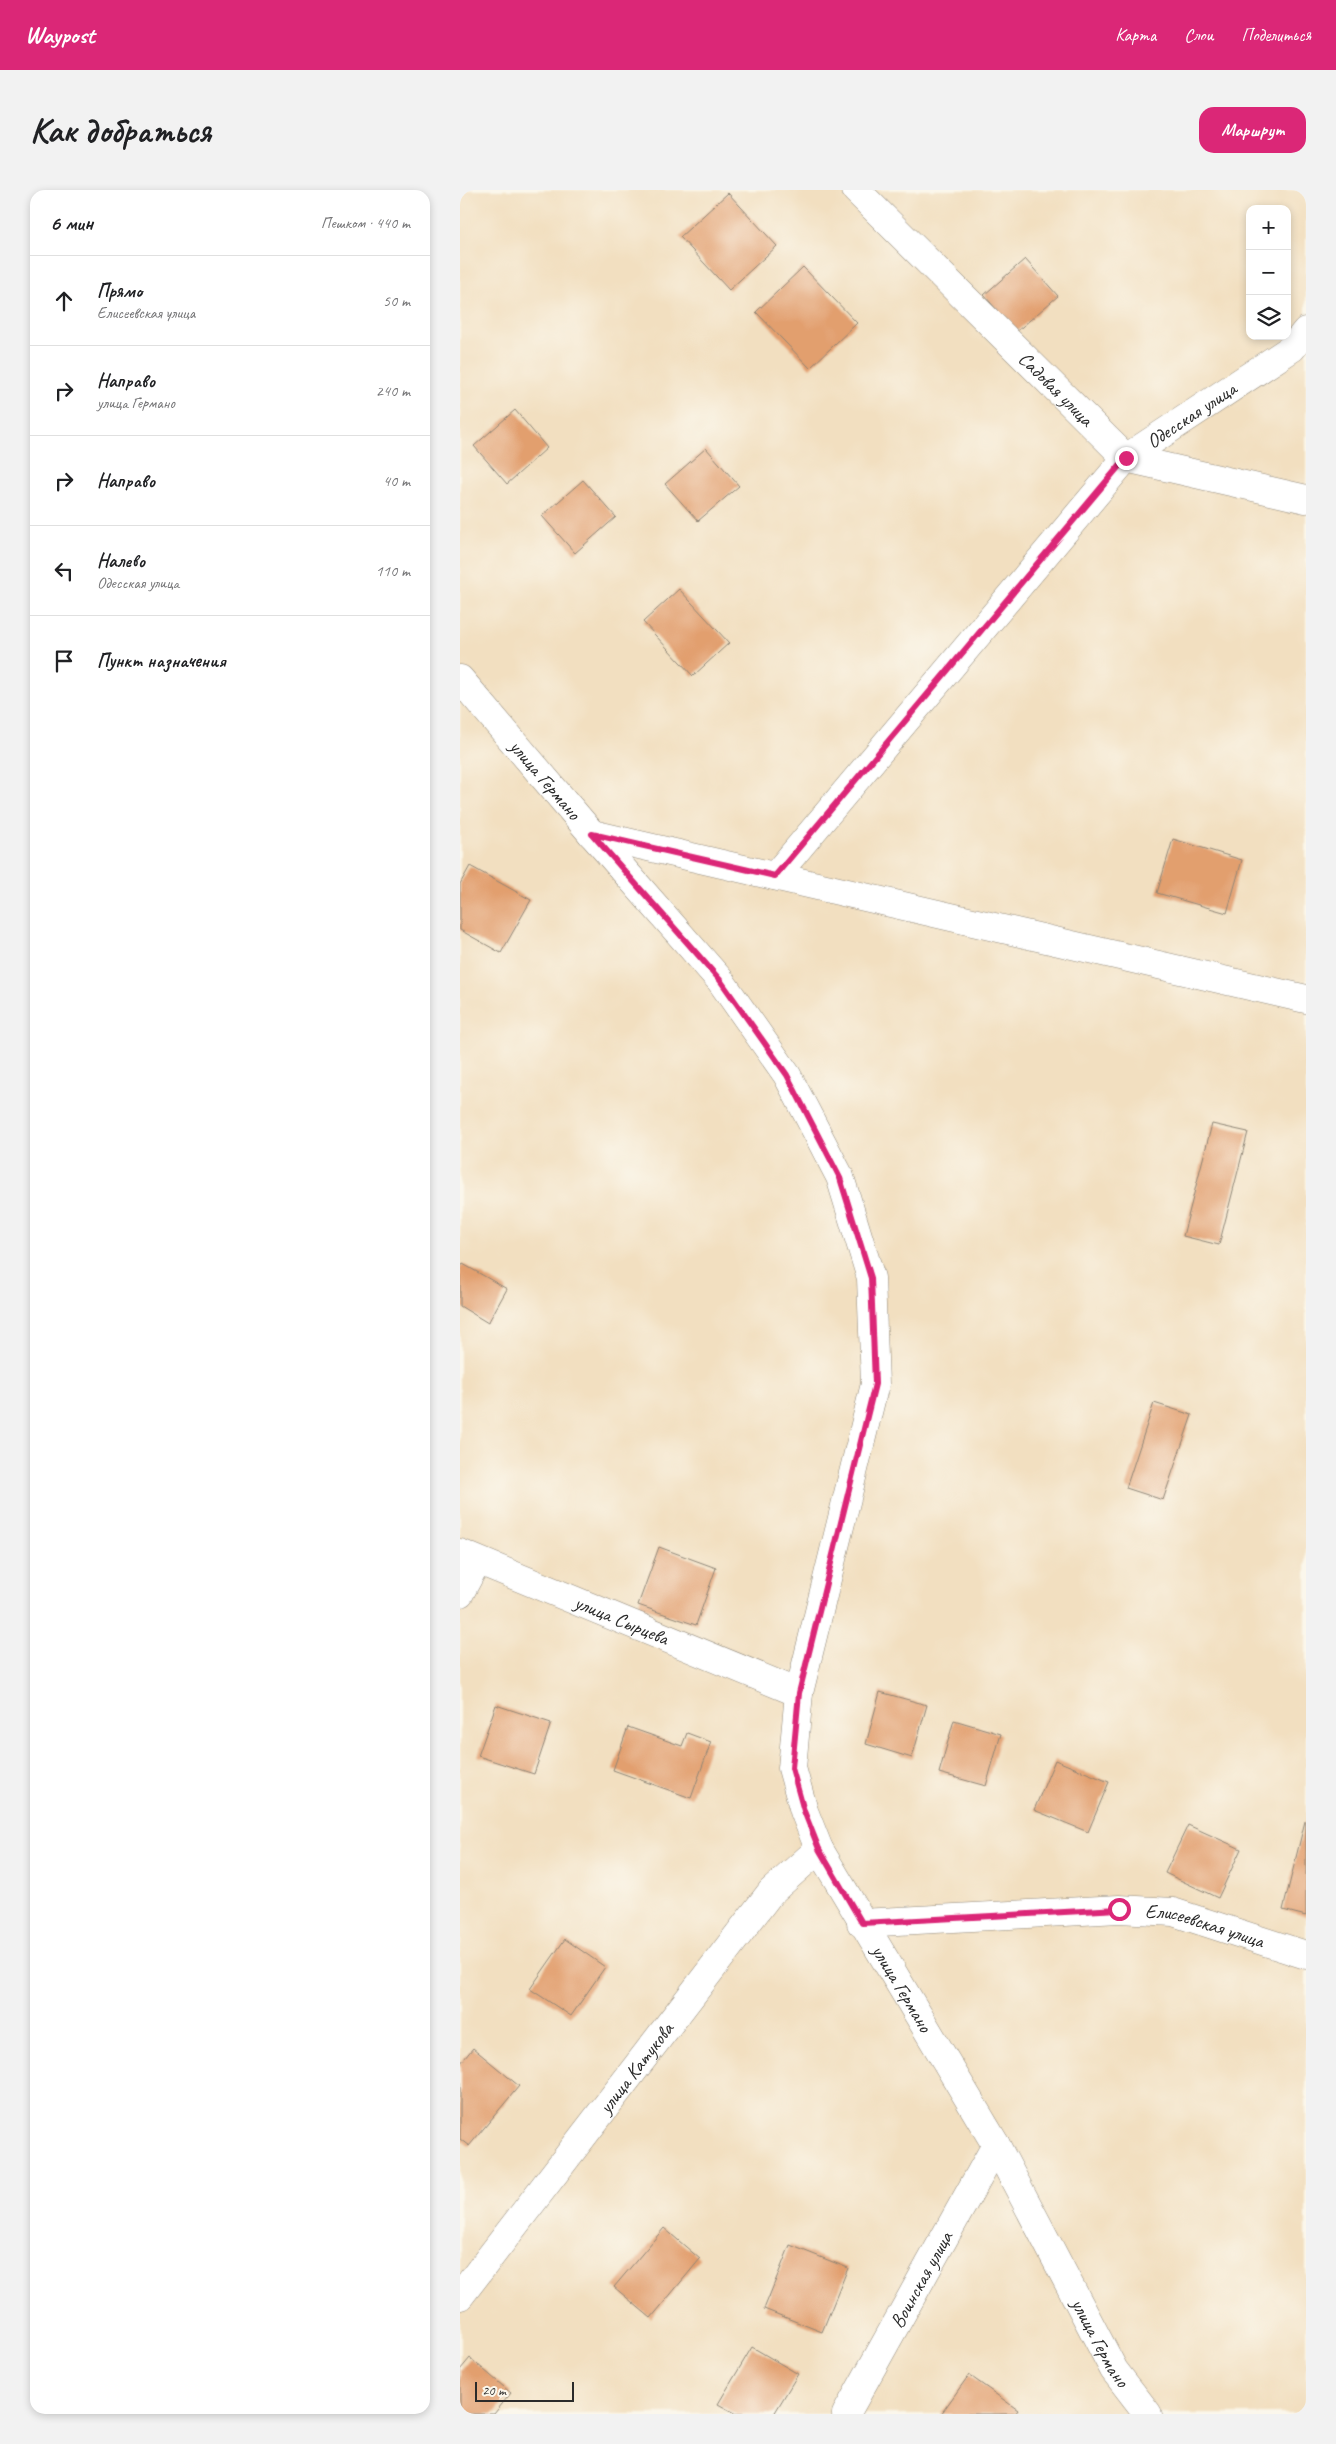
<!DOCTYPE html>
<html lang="ru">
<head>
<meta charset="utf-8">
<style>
  :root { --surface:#fff; --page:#f2f2f2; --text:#202124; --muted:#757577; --line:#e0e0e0; --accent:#db2777 }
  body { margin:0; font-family:Caveat,sans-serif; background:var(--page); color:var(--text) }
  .controls { position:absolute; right:15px; top:15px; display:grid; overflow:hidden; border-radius:10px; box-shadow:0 2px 8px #0003 }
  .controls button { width:45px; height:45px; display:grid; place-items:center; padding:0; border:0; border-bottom:1px solid var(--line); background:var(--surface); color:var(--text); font:25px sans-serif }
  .scale { position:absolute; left:15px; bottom:12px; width:99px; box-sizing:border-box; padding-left:5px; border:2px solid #2b2b2b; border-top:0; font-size:14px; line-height:18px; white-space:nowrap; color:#2b2b2b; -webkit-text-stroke:4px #fbf7ec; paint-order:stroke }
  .stop { position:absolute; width:15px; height:15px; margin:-11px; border:4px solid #db2777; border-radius:50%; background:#fff }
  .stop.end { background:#db2777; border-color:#fff; box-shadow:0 1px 5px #0008 }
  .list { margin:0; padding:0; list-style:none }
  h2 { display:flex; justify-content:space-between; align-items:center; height:65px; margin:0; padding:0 20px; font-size:21px }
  h2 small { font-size:16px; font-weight:400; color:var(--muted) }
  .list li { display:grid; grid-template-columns:32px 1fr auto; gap:15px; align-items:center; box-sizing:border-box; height:90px; padding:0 20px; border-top:1px solid var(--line) }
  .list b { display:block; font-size:19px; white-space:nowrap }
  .list p { margin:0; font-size:16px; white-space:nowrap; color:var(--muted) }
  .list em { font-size:16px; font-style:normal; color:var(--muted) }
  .icon { flex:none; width:28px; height:28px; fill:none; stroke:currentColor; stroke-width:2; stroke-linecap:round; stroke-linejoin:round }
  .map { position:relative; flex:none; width:846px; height:2224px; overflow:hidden; border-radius:15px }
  header { display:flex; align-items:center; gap:30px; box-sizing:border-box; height:70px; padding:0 25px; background:var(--accent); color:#fff }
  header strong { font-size:24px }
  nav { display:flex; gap:28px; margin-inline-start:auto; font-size:18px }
  .intro { display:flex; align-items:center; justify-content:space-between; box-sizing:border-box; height:120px; padding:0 30px }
  h1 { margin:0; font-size:35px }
  .button { padding:12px 22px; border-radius:15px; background:var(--accent); color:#fff; font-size:18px; font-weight:700 }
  main { display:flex; gap:30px; padding:0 30px }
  aside { flex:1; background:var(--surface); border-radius:15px; box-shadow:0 2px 8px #0003 }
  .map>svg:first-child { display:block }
  .building { fill:#e29f6e }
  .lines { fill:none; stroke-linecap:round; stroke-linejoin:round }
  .minor-casing { stroke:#8e8576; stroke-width:29 }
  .major-casing { stroke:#8e8576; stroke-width:29 }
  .minor { stroke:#fff; stroke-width:28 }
  .major { stroke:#fff; stroke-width:28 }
  .route { stroke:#db2777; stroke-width:6 }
  .labels { text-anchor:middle; stroke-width:4.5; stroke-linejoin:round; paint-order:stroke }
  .street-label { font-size:20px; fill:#2b2b2b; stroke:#fbf7ec }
</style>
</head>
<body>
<header>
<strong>Waypost</strong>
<nav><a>Карта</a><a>Слои</a><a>Поделиться</a></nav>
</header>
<div class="intro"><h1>Как добраться</h1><a class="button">Маршрут</a></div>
<main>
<aside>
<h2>6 мин<small>Пешком · 440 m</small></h2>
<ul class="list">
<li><svg class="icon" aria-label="ahead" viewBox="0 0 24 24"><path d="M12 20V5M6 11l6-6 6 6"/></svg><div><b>Прямо</b><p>Елисеевская улица</p></div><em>50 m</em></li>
<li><svg class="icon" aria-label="right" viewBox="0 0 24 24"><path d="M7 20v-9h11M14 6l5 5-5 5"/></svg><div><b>Направо</b><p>улица Германо</p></div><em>240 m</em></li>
<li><svg class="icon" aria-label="right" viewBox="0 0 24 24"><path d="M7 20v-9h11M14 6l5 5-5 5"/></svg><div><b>Направо</b></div><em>40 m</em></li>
<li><svg class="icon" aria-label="left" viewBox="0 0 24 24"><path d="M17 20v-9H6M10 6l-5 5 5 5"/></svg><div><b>Налево</b><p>Одесская улица</p></div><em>110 m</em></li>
<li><svg class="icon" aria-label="arrive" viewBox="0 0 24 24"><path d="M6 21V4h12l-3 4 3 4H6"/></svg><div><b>Пункт назначения</b></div></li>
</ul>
</aside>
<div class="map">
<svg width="846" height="2224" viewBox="0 0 846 2224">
  <rect width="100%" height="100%" fill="#fbf7ec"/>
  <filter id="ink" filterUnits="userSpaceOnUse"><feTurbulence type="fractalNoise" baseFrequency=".02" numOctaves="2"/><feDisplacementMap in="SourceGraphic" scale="10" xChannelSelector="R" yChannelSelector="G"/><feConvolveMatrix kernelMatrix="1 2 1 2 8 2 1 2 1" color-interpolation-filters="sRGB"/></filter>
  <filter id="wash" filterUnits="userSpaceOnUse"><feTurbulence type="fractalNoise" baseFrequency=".0096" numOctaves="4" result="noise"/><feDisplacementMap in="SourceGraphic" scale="20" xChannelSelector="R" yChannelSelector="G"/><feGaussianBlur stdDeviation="1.12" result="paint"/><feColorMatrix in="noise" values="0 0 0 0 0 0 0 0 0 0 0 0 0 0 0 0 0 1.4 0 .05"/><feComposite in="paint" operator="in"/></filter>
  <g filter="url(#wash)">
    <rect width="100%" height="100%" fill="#f2dfc0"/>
    <g id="blocks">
      <!-- building -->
      <path class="building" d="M268,3L317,56L269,100L220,47Z
        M565,69L598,106L556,142L524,105Z
        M343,77L397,133L350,178L296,122Z
        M55,220L87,258L47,294L14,256Z
        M246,258L279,296L238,331L205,294Z
        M123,290L156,327L115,363L82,326Z
        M219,399L269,453L233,486L183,432Z
        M713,649L782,670L767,723L697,703Z
        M10,676L71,710L41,763L0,740V694Z
        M752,934L788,942L759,1055L723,1046Z
        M3,1074L47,1099L28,1133L0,1116V1078Z
        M694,1213L732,1225L703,1310L666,1298Z
        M199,1357L256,1378L236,1435L178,1415Z
        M420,1502L467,1515L452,1568L406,1554Z
        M36,1515L91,1533L74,1584L18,1566Z
        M494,1530L541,1544L526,1596L479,1583Z
        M168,1537L222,1556L227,1543L251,1552L231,1608L153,1580Z
        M595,1570L649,1592L628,1642L574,1620Z
        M845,1631H846V1726L823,1720Z
        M728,1635L781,1659L758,1708L705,1683Z
        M105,1749L145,1777L111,1826L70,1799Z
        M13,1858L59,1896L9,1956L0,1949V1874Z
        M204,2038L240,2069L191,2128L154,2097Z
        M330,2055L388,2078L362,2142L304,2119Z
        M292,2157L338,2184L314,2224H276L258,2214Z
        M10,2168L51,2203L34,2224H0V2180Z
        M509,2185L558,2220L555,2224H481Z"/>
    </g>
  </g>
  <g filter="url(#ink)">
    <use href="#blocks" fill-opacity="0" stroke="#8e8576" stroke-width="1"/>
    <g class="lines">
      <defs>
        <g id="minor">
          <path id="s1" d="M396,0L666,268L846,309"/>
          <path d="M132,644L846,809"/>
          <path id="s2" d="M315,686L666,268L832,158L846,141"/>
          <path id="s3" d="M0,1363L339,1503"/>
          <path d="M0,1403L17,1371"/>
          <path id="s4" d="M401,1733L659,1719L713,1722L846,1765"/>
          <path id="s5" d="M0,2106L311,1702L359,1659"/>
          <path id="s6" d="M386,2224L536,1955"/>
        </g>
        <g id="major">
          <path id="s7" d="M0,489L132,644L260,790L327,885L380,987L411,1088L415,1194L339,1503L332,1578L344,1621L359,1659L536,1955L654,2180L688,2224"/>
        </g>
      </defs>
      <!-- minor casing -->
      <use href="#minor" class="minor-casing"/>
      <!-- major casing -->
      <use href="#major" class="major-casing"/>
      <!-- minor -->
      <use href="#minor" class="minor"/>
      <!-- major -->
      <use href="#major" class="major"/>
    </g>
  </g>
  <g class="lines" filter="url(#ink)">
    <!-- route -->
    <path class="route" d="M659,1719L402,1733L359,1659L344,1621L332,1578L339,1503L415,1194L411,1088L380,988L327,885L260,790L132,644L315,686L666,268"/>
  </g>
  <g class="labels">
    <!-- street labels -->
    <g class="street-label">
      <text dy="7" stroke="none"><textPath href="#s1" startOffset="282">Садовая улица</textPath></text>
      <text dy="7" stroke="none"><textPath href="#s2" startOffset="624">Одесская улица</textPath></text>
      <text dy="7" stroke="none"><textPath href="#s7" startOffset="132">улица Германо</textPath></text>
      <text dy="7" stroke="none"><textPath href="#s3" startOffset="175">улица Сырцева</textPath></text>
      <text dy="7" stroke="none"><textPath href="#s4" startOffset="346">Елисеевская улица</textPath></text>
      <text dy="7" stroke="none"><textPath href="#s7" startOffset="1482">улица Германо</textPath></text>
      <text dy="7" stroke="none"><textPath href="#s5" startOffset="288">улица Катукова</textPath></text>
      <text dy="7" stroke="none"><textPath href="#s6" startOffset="154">Воинская улица</textPath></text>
      <text dy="7" stroke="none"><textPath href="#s7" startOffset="1888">улица Германо</textPath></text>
    </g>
  </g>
</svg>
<div class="controls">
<button>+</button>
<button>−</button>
<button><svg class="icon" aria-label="layers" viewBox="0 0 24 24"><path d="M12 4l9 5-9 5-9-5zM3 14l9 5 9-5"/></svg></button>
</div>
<div class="scale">20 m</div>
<div class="stop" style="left:659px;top:1719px"></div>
<div class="stop end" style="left:666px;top:268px"></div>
</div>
</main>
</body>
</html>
